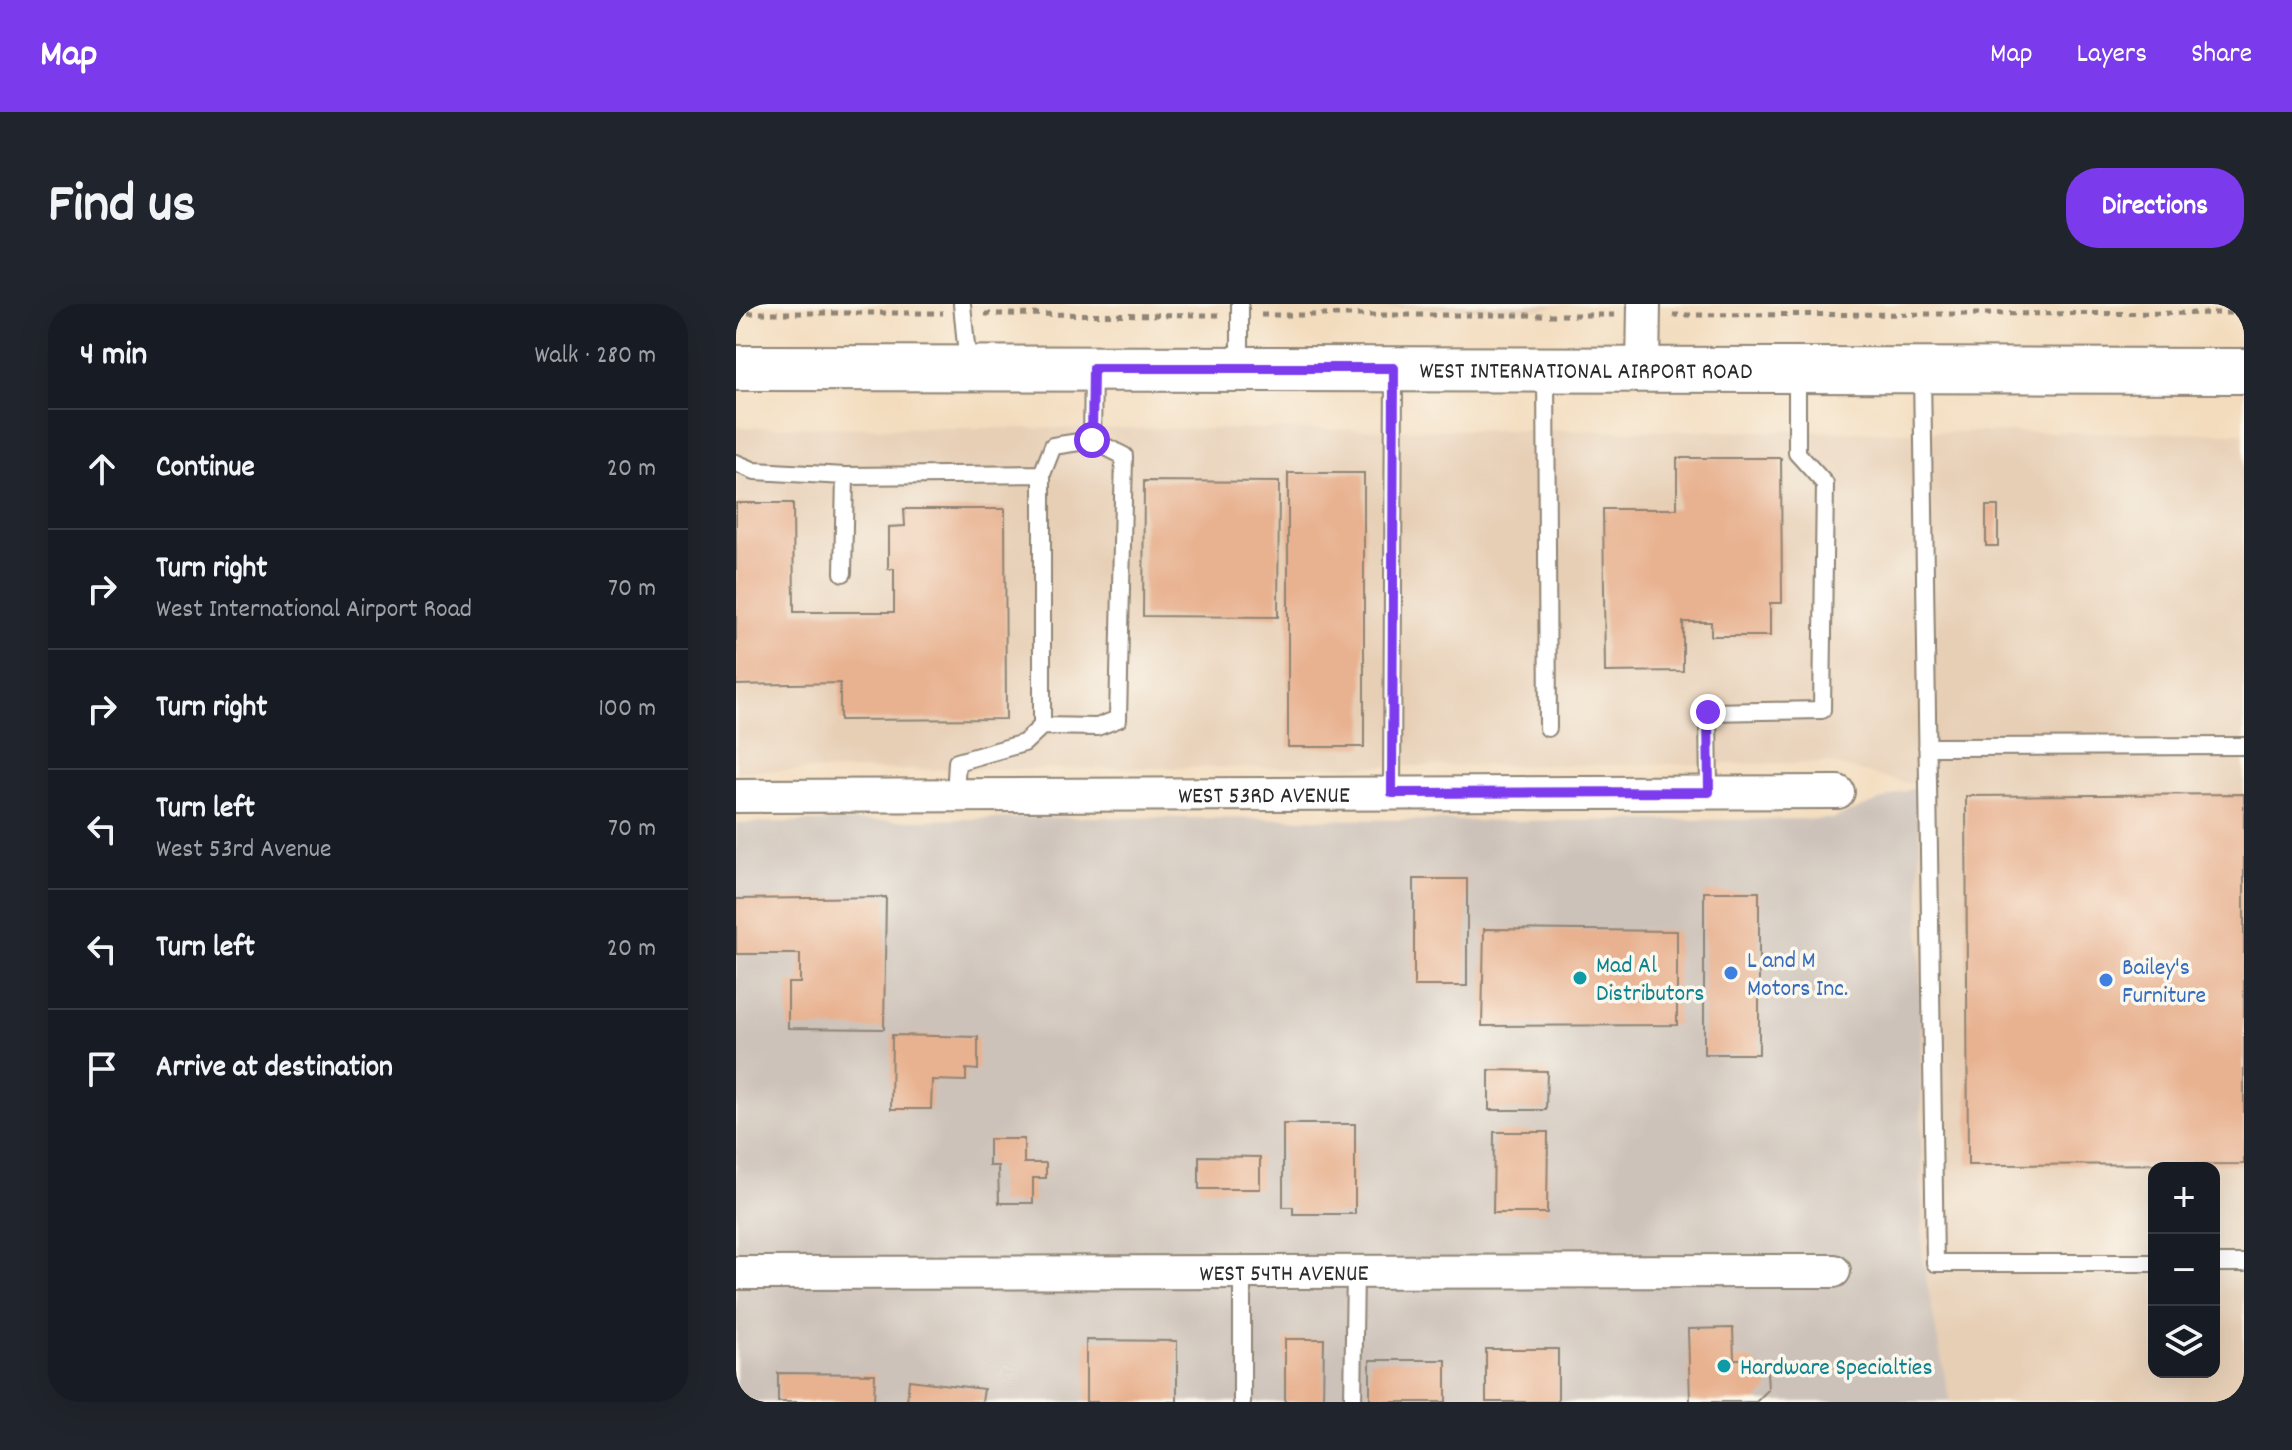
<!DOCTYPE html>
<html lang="en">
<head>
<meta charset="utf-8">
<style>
  :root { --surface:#171b24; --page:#20242c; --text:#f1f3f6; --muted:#9ea1a6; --line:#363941; --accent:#7c3aed }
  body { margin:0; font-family:Dekko,sans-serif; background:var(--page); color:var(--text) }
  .controls { position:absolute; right:24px; bottom:24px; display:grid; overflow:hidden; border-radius:16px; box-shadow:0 8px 32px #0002 }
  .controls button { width:72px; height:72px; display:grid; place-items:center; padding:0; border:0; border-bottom:2px solid var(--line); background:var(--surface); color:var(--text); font:40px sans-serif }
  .stop { position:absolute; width:24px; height:24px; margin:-18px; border:6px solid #7c3aed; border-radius:50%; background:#fff }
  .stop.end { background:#7c3aed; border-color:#fff; box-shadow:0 2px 8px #0008 }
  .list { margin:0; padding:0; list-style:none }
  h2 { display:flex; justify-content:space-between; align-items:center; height:104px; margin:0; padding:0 32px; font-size:34px }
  h2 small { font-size:26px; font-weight:400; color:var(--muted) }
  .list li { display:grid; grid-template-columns:52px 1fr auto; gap:24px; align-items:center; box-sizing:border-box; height:120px; padding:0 32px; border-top:2px solid var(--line) }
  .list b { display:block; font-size:30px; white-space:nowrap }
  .list p { margin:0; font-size:26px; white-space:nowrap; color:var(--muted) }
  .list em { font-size:26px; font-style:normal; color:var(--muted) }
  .icon { flex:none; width:44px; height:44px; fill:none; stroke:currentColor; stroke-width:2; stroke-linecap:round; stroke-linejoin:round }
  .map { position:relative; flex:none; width:1508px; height:1098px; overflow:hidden; border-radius:32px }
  header { display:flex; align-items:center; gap:48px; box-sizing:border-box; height:112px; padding:0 40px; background:var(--accent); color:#fff }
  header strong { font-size:38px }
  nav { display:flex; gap:44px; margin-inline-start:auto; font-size:28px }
  .intro { display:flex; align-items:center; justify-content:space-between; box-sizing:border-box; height:192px; padding:0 48px }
  h1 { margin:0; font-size:56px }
  .button { padding:20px 36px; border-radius:32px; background:var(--accent); color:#fff; font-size:28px; font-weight:700 }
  main { display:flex; gap:48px; padding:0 48px }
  aside { flex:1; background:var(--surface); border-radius:32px; box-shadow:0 8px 32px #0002 }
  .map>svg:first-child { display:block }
  .built { fill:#e7cfb6; fill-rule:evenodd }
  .industrial { fill:#cdc2b9 }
  .building { fill:#e8b291 }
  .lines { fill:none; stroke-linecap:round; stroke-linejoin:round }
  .lane-casing { stroke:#8f8474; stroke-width:20 }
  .street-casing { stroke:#8f8474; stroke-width:36 }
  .primary-casing { stroke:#8f8474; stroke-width:48 }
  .path { stroke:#8f8474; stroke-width:5; stroke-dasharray:6 6; stroke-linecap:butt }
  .lane { stroke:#fff; stroke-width:16 }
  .street { stroke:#fff; stroke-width:32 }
  .primary { stroke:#fff; stroke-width:44 }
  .route { stroke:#7c3aed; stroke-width:10 }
  .shop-dot { fill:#3f7fe0; stroke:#fbf7ec; stroke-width:3 }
  .culture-dot { fill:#0f9aa8; stroke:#fbf7ec; stroke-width:3 }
  .labels { text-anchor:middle; stroke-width:7; stroke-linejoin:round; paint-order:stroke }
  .street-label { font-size:24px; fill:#2b2b2b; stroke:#fbf7ec }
  .shop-label { font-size:24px; fill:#366cbe; stroke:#fbf7ec; text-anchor:start }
  .culture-label { font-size:24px; fill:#0d838f; stroke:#fbf7ec; text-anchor:start }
</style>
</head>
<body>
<header>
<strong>Map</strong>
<nav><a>Map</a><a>Layers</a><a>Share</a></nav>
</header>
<div class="intro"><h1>Find us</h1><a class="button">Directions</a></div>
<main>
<aside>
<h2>4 min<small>Walk · 280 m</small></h2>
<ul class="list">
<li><svg class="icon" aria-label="ahead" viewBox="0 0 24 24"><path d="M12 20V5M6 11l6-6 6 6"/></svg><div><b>Continue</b></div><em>20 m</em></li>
<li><svg class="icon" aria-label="right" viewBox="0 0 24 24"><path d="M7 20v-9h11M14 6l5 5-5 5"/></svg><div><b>Turn right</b><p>West International Airport Road</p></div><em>70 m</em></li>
<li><svg class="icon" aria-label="right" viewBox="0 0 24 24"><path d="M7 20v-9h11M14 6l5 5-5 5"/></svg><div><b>Turn right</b></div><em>100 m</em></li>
<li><svg class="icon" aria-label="left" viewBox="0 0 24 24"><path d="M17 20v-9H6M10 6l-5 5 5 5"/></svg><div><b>Turn left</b><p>West 53rd Avenue</p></div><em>70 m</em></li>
<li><svg class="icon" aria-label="left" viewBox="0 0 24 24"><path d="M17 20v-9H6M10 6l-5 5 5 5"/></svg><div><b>Turn left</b></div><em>20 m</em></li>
<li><svg class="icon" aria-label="arrive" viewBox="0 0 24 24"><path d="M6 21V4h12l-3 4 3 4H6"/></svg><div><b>Arrive at destination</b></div></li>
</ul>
</aside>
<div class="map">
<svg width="1508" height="1098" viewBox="0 0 1508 1098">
  <rect width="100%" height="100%" fill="#fbf7ec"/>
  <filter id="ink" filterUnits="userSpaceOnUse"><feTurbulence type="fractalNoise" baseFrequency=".0125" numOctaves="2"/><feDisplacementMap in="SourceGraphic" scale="16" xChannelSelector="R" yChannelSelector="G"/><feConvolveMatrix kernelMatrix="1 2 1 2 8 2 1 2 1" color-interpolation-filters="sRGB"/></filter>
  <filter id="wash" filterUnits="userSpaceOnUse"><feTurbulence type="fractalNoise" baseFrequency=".006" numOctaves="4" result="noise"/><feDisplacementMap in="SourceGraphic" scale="32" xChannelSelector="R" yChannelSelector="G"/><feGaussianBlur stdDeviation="1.8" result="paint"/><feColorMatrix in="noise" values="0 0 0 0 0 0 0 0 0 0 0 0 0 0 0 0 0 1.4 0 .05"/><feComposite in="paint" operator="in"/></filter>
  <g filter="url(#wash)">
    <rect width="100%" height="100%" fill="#f3dcbd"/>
    <!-- built -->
    <path class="built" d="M397,0H822L805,6Z
      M0,123L1508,129V1098H1214L1186,953L1182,482L1092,459L0,467ZM1418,864H1478V1068H1418Z"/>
    <!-- industrial -->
    <path class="industrial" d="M1183,482L1186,953L1214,1098H0V519L350,513L749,517L1095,515Z"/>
    <g id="blocks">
      <!-- building -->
      <path class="building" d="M941,154H1045L1046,299H1034V332H975V318H947V367L869,368L867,205H941Z
        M552,169H628V443H552Z
        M408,177L543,178L542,313L407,312Z
        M0,199H57L58,308H158V265H152V223L169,222L168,205H269L270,415L104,416V379L0,381Z
        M1250,202H1262V242H1250Z
        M1508,490V860L1232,861L1230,492Z
        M678,575H731V682H678Z
        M968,588H1023V750H968Z
        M150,593L148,725L52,724V679H64V650H0V595Z
        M748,625L941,627V721L746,722Z
        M156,731L242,733V766L230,765V777L196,776L195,805H155Z
        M753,766L811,767L810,806H753Z
        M547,820H619V910H557V903H547Z
        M758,828H812L811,909H757Z
        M253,835H288V859H310V874H297V899H263L262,862H253Z
        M463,852L524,853V885H463Z
        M997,1024L998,1055H1014L1031,1068L1032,1086L1020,1098H954L952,1025Z
        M549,1035H588L587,1098H549Z
        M350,1036L441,1037V1098H350Z
        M750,1045H822V1098H750Z
        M634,1056H710V1098H634Z
        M42,1069L139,1070L138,1098H42Z
        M173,1076L248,1085L246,1098H171Z"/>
    </g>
  </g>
  <g filter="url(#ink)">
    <use href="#blocks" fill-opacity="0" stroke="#8f8474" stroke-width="2"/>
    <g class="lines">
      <defs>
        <path id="lane" d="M226,0L232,63
          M504,0V62
          M810,65L812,424
          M1186,68L1199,959H1418
          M356,136L388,152L382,415L361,423L306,422V170L317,142L356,136L357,66
          M0,159L19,167L109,172
          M107,269L109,172L306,170
          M1191,443L1508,442
          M973,488L972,408L1086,406L1089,180L1061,149V67
          M656,489L658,66
          M219,491L221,458L288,439L306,422
          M1478,959H1508
          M506,1098V968
          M617,1098L619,968"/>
        <g id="street">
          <path d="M907,65L908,0"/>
          <path id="s1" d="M0,492L1102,488"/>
          <path id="s2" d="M0,969L1098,967"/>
        </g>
        <g id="primary">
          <path id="s3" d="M0,64L1508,67"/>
        </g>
      </defs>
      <!-- lane casing -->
      <use href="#lane" class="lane-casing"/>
      <!-- street casing -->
      <use href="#street" class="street-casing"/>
      <!-- primary casing -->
      <use href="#primary" class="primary-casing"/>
      <!-- path -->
      <path class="path" d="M0,9H207
        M249,10L483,11
        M525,11H879
        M937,11L1508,9"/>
      <!-- lane -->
      <use href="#lane" class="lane"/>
      <!-- street -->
      <use href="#street" class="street"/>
      <!-- primary -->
      <use href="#primary" class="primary"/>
    </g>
  </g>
  <g class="lines" filter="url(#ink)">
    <!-- route -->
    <path class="route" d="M356,136L357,64H658L656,489L973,488L972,408"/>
  </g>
  <!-- markers -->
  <g class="shop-dot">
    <circle cx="995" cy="669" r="8"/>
    <circle cx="1370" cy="676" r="8"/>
  </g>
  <g class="culture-dot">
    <circle cx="844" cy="674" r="8"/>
    <circle cx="988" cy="1062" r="8"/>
  </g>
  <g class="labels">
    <!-- street labels -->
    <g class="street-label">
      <text dy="8" stroke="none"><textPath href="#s3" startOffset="850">WEST INTERNATIONAL AIRPORT ROAD</textPath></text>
      <text dy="8" stroke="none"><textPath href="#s1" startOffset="528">WEST 53RD AVENUE</textPath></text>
      <text dy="8" stroke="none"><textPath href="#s2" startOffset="548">WEST 54TH AVENUE</textPath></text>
    </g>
    <!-- shop labels -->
    <g class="shop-label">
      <text x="1011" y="663">L and M<tspan x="1011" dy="28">Motors Inc.</tspan></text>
      <text x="1386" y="670">Bailey's<tspan x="1386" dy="28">Furniture</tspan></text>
    </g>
    <!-- culture labels -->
    <g class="culture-label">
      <text x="860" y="668">Mad Al<tspan x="860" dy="28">Distributors</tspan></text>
      <text x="1004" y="1070">Hardware Specialties</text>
    </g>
  </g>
</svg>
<div class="controls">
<button>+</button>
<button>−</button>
<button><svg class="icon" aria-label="layers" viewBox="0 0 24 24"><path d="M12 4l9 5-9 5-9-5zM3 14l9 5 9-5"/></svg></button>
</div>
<div class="stop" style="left:356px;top:136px"></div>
<div class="stop end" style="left:972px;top:408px"></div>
</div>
</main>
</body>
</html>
